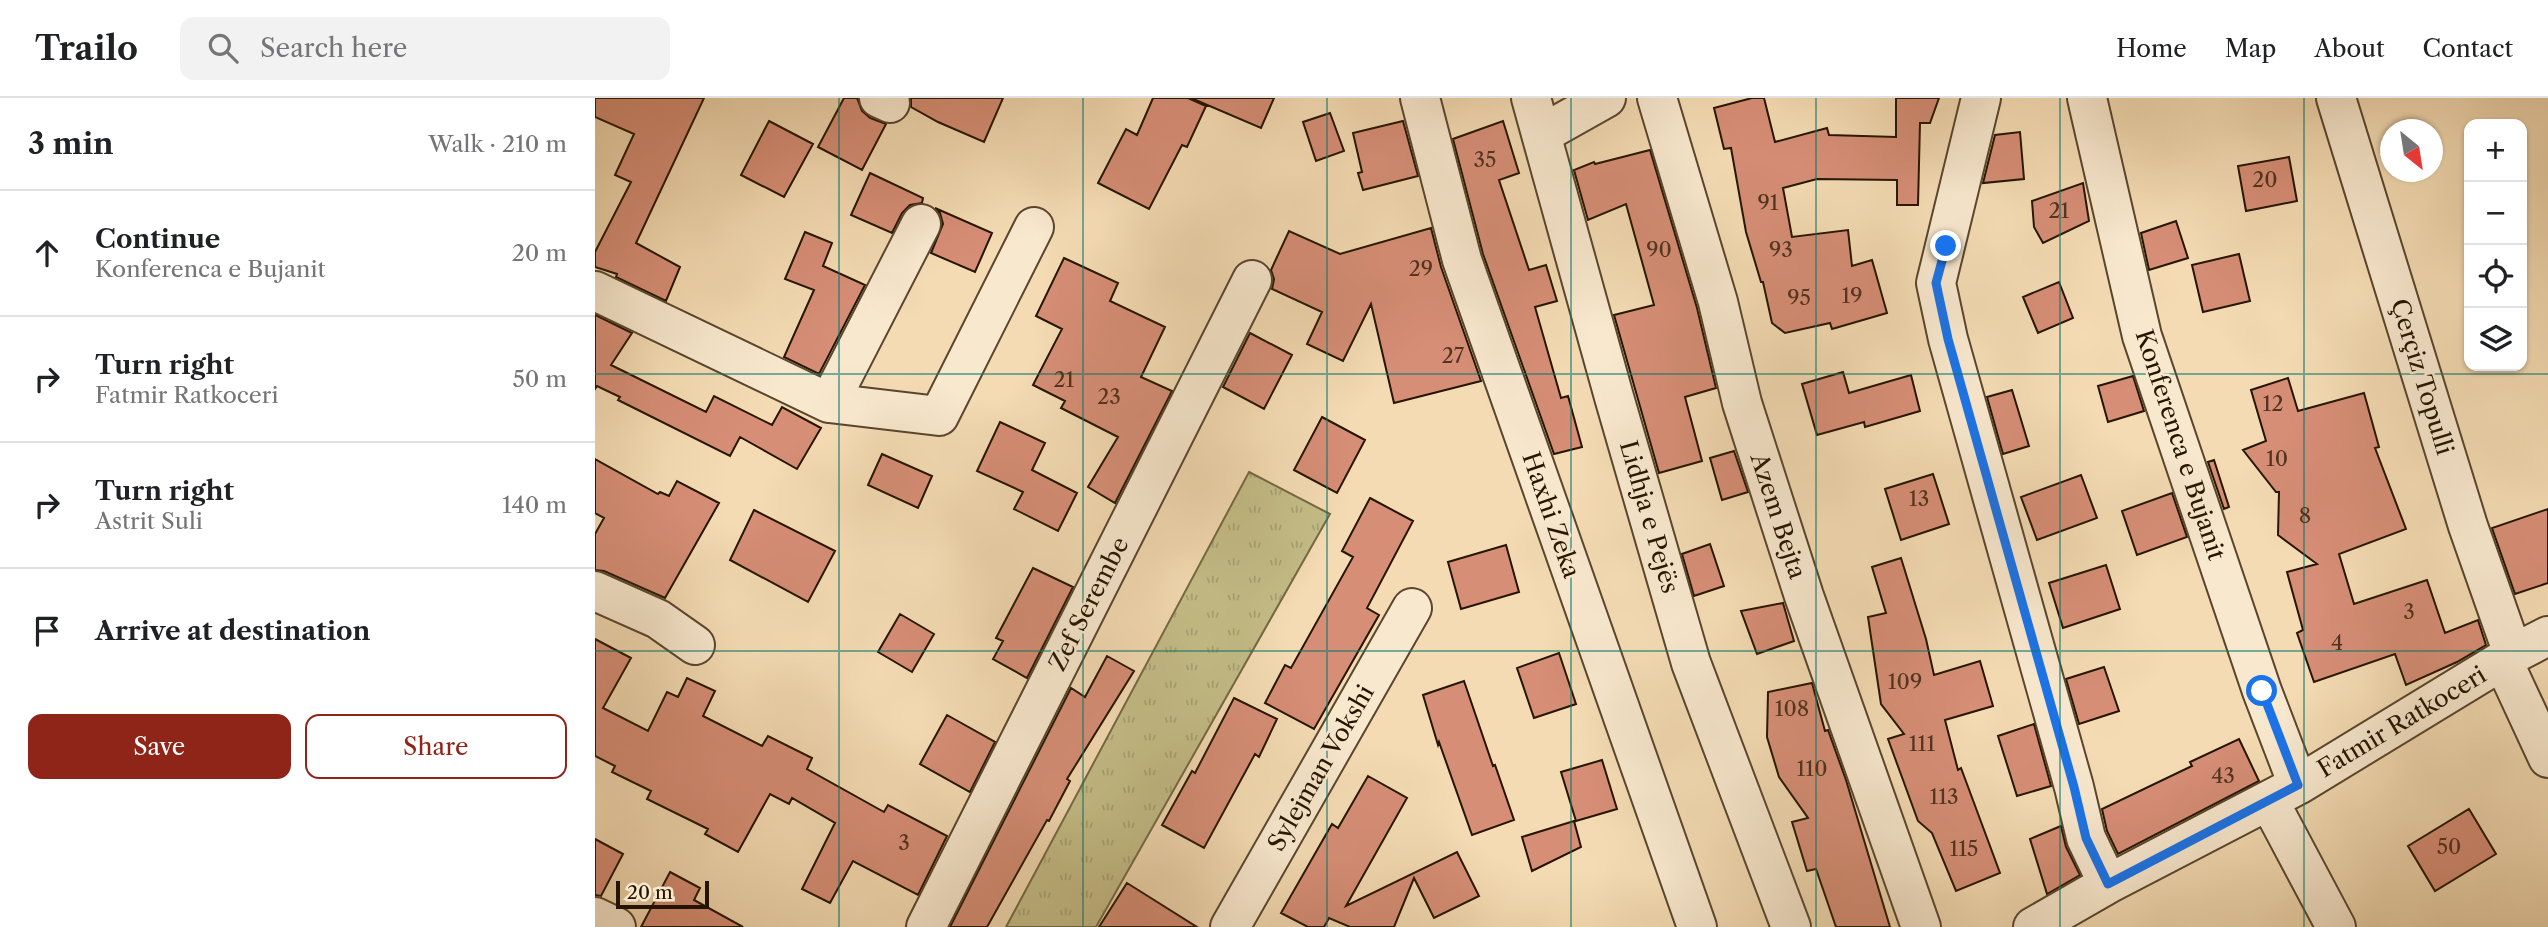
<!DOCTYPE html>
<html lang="en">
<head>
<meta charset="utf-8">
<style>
  :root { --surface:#fff; --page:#f2f2f2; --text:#202124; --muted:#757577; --line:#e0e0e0; --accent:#8f2418 }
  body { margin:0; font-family:"Libre Caslon Text",serif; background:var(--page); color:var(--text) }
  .controls { position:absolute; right:21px; top:21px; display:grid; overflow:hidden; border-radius:14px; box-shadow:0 2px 5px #0004 }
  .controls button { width:63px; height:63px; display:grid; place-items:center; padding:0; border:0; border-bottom:2px solid var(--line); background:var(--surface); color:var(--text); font:35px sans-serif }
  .compass { position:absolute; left:1785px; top:21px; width:63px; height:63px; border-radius:50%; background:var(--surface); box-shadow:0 2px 5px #0004; rotate:150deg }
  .scale { position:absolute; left:21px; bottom:18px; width:93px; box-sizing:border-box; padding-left:7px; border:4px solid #251500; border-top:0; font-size:19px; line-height:24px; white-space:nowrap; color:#251500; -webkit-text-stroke:5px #f8e8ce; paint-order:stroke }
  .stop { position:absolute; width:21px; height:21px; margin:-16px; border:5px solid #1a73e8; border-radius:50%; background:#fff }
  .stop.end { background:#1a73e8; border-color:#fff; box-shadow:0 2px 7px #0008 }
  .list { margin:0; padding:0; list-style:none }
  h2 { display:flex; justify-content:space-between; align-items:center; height:91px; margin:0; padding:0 28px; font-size:30px }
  h2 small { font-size:23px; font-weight:400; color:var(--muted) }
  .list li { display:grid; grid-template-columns:46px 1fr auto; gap:21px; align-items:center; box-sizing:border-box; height:126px; padding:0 28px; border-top:2px solid var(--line) }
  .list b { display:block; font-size:26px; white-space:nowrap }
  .list p { margin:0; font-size:23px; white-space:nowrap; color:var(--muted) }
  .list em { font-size:23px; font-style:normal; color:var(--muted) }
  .actions { display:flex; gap:14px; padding:21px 28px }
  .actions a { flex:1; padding:16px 0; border:2px solid var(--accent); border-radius:14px; text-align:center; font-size:24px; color:var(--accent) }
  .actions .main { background:var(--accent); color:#fff }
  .icon { flex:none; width:38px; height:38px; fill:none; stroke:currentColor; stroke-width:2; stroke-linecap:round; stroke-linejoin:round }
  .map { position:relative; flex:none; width:1953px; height:829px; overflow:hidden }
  header { display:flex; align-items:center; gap:42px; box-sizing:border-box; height:98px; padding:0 35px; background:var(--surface); border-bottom:2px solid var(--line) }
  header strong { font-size:33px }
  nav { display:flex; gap:38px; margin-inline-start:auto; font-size:24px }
  .search { width:490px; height:63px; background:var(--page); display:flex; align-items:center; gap:18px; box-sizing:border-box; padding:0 24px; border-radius:14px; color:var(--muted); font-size:26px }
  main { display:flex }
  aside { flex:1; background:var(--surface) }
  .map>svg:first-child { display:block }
  .grass { fill:url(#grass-tufts); stroke:#746944; stroke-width:2 }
  .building { fill:#d68e76; stroke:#251500; stroke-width:2 }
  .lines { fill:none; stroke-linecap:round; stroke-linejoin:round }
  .minor-casing { stroke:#59462d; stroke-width:42 }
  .minor { stroke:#f8e8ce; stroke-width:38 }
  .route { stroke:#1a73e8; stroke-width:9 }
  .grid { fill:none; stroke:#0f766e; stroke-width:2; stroke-opacity:0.55 }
  .labels { text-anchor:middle; stroke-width:5; stroke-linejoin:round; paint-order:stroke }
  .number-label { font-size:21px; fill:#51331e }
  .street-label { font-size:24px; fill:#251500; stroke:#f8e8ce }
</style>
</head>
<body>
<header>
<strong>Trailo</strong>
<div class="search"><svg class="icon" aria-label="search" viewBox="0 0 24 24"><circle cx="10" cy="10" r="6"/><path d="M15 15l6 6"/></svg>Search here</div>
<nav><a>Home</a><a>Map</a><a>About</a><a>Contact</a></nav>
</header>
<main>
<aside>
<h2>3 min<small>Walk · 210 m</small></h2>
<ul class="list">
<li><svg class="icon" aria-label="ahead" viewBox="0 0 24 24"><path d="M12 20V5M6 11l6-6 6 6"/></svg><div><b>Continue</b><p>Konferenca e Bujanit</p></div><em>20 m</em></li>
<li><svg class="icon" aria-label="right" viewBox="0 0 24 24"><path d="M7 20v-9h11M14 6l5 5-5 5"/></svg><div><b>Turn right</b><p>Fatmir Ratkoceri</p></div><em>50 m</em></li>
<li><svg class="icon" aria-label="right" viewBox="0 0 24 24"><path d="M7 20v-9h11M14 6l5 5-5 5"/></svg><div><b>Turn right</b><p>Astrit Suli</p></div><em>140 m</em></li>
<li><svg class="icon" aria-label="arrive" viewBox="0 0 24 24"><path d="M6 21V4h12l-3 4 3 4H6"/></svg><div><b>Arrive at destination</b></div></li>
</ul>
<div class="actions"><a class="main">Save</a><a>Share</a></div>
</aside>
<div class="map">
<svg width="1953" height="829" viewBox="0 0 1953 829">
  <defs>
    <pattern id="grass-tufts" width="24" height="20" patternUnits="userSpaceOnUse" patternTransform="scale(1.75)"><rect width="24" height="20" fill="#c4bd87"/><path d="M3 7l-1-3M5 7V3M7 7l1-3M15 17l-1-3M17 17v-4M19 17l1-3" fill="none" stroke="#a8a273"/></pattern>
  </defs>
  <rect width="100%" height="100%" fill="#f4dbb3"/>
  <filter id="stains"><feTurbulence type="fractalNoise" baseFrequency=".00286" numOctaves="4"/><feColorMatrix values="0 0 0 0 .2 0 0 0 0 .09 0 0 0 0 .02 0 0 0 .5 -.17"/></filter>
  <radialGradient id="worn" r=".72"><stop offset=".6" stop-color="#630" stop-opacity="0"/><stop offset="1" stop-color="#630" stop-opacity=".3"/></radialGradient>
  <!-- grass -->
  <path class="grass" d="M654,374L735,416L501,829H411Z"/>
  <!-- building -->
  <path class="building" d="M0,0H109L41,145L85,169L71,203L21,179L22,176L0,169V154L36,84L20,77L39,36L0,19Z
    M249,0H262L267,13L275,20L291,26L267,72L223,49Z
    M316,0H408L389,44L343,24L316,9Z
    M558,0H593L611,8L592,49L587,47L554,111L503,85L531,31L542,37Z
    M596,0H679L666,30Z
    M1157,0H1169L1180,44L1232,30L1234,37L1301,39V0H1344L1335,25H1325L1323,107H1302V82L1222,81L1188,90L1197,139L1253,132L1257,168L1277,162L1292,215L1237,231L1235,225L1190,235L1177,225L1168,184H1166L1151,134L1136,50L1129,51L1119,10Z
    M735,15L749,53L721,63L708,24Z
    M174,23L218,46L189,99L146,77Z
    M808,23L823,78L768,92L763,75L767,74L758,35Z
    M908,23L924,75L904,82L934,172L951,167L962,203L940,209L966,300L973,298L987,349L959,356L888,156L858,41Z
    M1425,34L1429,81L1388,85L1400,37Z
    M1055,52L1102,210L1121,290L1090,299L1107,363L1064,375L1019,217L1059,207L1031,106L993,122L979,72L999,64L1000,66Z
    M1694,59L1702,103L1651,113L1643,68Z
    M275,75L328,100L327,105L315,107L307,115L297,135L256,117Z
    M1488,85L1494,123L1448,145L1439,129L1437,103Z
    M340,110L397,135L380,174L336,155L348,126L345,115Z
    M1581,123L1593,160L1554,172L1546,135Z
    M836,130L846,169L886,283L799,305L776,206L748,263L712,246L727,214L677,191L679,181L676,172L694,133L745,156Z
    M210,134L237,145L228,168L270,187L224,276L189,259L219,192L190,181Z
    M1644,156L1655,203L1608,214L1597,167Z
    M469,160L523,185L515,203L570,229L546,279L577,293L520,405L493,389L523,339L466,310L470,303L438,287L467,231L441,218Z
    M1464,184L1478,220L1443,235L1428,199Z
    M0,217L37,235L16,267L111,314L119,298L177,327L187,309L226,330L202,371L145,339L135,358L23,302L25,299L2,288L0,291Z
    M655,235L697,257L669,311L628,289Z
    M1248,274L1254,295L1316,277L1325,313L1270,329L1269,324L1222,337L1207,286Z
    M1538,278L1549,313L1513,324L1503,288Z
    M1693,280L1703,313L1769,295L1784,349L1780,350L1811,431L1744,456L1759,506L1832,482L1850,535L1883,522L1891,547L1862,564L1811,587L1800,556L1719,584L1702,535L1708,532L1692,474L1722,466L1683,437L1684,394H1681L1648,352L1671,343L1656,292Z
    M1417,292L1434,348L1408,356L1392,299Z
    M727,319L770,342L742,395L699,372Z
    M405,324L450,345L437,372L482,395L463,433L419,411L428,394L382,373Z
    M1139,353L1153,394L1127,402L1115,360Z
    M287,356L337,378L323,410L273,387Z
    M0,361L63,396L65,394L74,398L82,383L124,405L70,500L9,473L0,472V436L9,420L0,415Z
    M1619,362L1634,409L1629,411L1613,364Z
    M1338,376L1354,426L1306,442L1290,391Z
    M1486,377L1502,420L1442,442L1426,399Z
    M1577,395L1592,439L1542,457L1527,413Z
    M775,400L818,423L772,510L784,517L719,631L670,605L690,567L696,570L758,459L747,453Z
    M1953,411V485L1920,496L1897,430Z
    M159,412L240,453L213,504L135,462Z
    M1115,446L1129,488L1099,498L1087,456Z
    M911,447L924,494L866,511L853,464Z
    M1306,460L1331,541L1339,577L1385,563L1398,608L1350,622L1363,672L1366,670L1405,775L1361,793L1337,735L1323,723L1293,641L1309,636L1286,606L1273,519L1291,515L1277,469Z
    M1511,467L1525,511L1468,530L1454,485Z
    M438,470L478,489L432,580L398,561L408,543L401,540Z
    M1188,505L1199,543L1162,556L1146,513Z
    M305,516L339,536L317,574L283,554Z
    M0,541L36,560L8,610L53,633L72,594L83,599L92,580L120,593L108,618L167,648L173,638L217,660L212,671L289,714L293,707L352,738L323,797L258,763L235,805L207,791L240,725L197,700L194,706L175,696L143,754L110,736L113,731L52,701L56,693L17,674L20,668L0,658Z
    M964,555L981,606L939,620L922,570Z
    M512,558L539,573L472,681L475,683L454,723L452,722L392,829H355L476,590L490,599Z
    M1509,569L1524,613L1484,626L1471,581Z
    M869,583L898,668L900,667L919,722L877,737L844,644L843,647L828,597Z
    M1217,585L1230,633L1233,632L1251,682L1295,829H1241L1221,771L1212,773L1197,724L1213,720L1184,679L1172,639L1173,594Z
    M639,600L682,621L664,659L660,656L609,750L567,727L597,673L600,675Z
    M352,617L400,644L375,694L325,666Z
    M1439,626L1456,688L1422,698L1403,638Z
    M1644,641L1664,683L1523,756L1512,733L1507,711L1597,668L1595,664Z
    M1007,662L1022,711L981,723L966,674Z
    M773,678L812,700L751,808L862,754L884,798L839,820L819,780L799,829H755L734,820L729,829H713L686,815L737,726L743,730Z
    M1874,711L1901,756L1840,793L1813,748Z
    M979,723L986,749L937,773L927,739Z
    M1466,728L1471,749L1485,777L1452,796L1435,741Z
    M0,741L28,756L6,798L0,797Z
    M75,774L105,790L99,802L148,829H46Z
    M532,785L602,829H504Z"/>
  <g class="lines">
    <defs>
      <path id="minor" d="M284,0L295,5
        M825,0L867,162L1102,829
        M936,0L1019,299L1096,565L1196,829
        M1062,0L1123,204L1147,305L1209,498L1326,829
        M1386,0L1341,185L1353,241L1479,689L1491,740L1513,786
        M1492,0L1547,238L1667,593L1703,687
        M1741,0L1873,428L1918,556
        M947,36L1011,0
        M0,193L234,305L344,318L439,129
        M234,305L326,126
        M0,493L63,521L100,547
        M1908,563L1953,660
        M1674,703L1741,829
        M0,819L21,829
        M331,829L657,182
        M635,829L817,510
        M1438,829L1513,786L1703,687L1918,556L1953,538"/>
    </defs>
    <!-- minor casing -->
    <use href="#minor" class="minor-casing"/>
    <!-- minor -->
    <use href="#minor" class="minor"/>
  </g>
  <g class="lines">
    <!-- route -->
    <path class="route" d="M1351,148L1341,185L1353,241L1479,689L1491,740L1513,786L1703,687L1667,593"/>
  </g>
  <!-- grid -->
  <path class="grid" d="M244,0V829M488,0V829M732,0V829M976,0V829M1221,0V829M1465,0V829M1709,0V829M0,276H1953M0,553H1953"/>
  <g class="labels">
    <!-- number labels -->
    <g class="number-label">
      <text x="890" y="69">35</text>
      <text x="1670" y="89">20</text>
      <text x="1173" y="112">91</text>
      <text x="1464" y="120">21</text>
      <text x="1064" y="159">90</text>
      <text x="1186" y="159">93</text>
      <text x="826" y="178">29</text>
      <text x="1257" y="205">19</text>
      <text x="1204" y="207">95</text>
      <text x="858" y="265">27</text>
      <text x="469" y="289">21</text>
      <text x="514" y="306">23</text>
      <text x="1678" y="313">12</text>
      <text x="1682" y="368">10</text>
      <text x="1324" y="408">13</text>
      <text x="1710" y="425">8</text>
      <text x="1814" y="521">3</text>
      <text x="1742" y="552">4</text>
      <text x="1310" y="591">109</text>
      <text x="1197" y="618">108</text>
      <text x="1327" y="653">111</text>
      <text x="1217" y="678">110</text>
      <text x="1628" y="685">43</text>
      <text x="1349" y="706">113</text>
      <text x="309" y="752">3</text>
      <text x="1854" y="756">50</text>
      <text x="1369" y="758">115</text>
    </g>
    <!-- street labels -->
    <g class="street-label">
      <text transform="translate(1827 279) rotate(73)" y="8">Çerçiz Topulli</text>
      <text transform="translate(1585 347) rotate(72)" y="8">Konferenca e Bujanit</text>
      <text transform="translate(956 417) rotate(71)" y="8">Haxhi Zeka</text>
      <text transform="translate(1183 418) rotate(72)" y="8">Azem Bejta</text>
      <text transform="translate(1054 419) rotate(74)" y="8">Lidhja e Pejës</text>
      <text transform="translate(494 506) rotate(-63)" y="8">Zef Serembe</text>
      <text transform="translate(1807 624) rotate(-31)" y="8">Fatmir Ratkoceri</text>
      <text transform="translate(726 670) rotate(-60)" y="8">Sylejman Vokshi</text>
    </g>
  </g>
  <rect width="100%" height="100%" filter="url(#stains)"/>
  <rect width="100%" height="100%" fill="url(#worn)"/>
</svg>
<div class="controls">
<button>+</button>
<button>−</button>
<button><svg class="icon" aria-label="locate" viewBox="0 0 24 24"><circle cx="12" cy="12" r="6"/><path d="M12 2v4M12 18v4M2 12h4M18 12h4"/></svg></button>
<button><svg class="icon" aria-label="layers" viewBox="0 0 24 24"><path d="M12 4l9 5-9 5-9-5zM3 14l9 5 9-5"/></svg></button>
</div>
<svg class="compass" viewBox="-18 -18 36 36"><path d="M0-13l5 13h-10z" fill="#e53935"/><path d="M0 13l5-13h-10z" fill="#757577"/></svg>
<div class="scale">20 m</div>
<div class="stop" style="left:1667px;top:593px"></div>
<div class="stop end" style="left:1351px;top:148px"></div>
</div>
</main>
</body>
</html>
